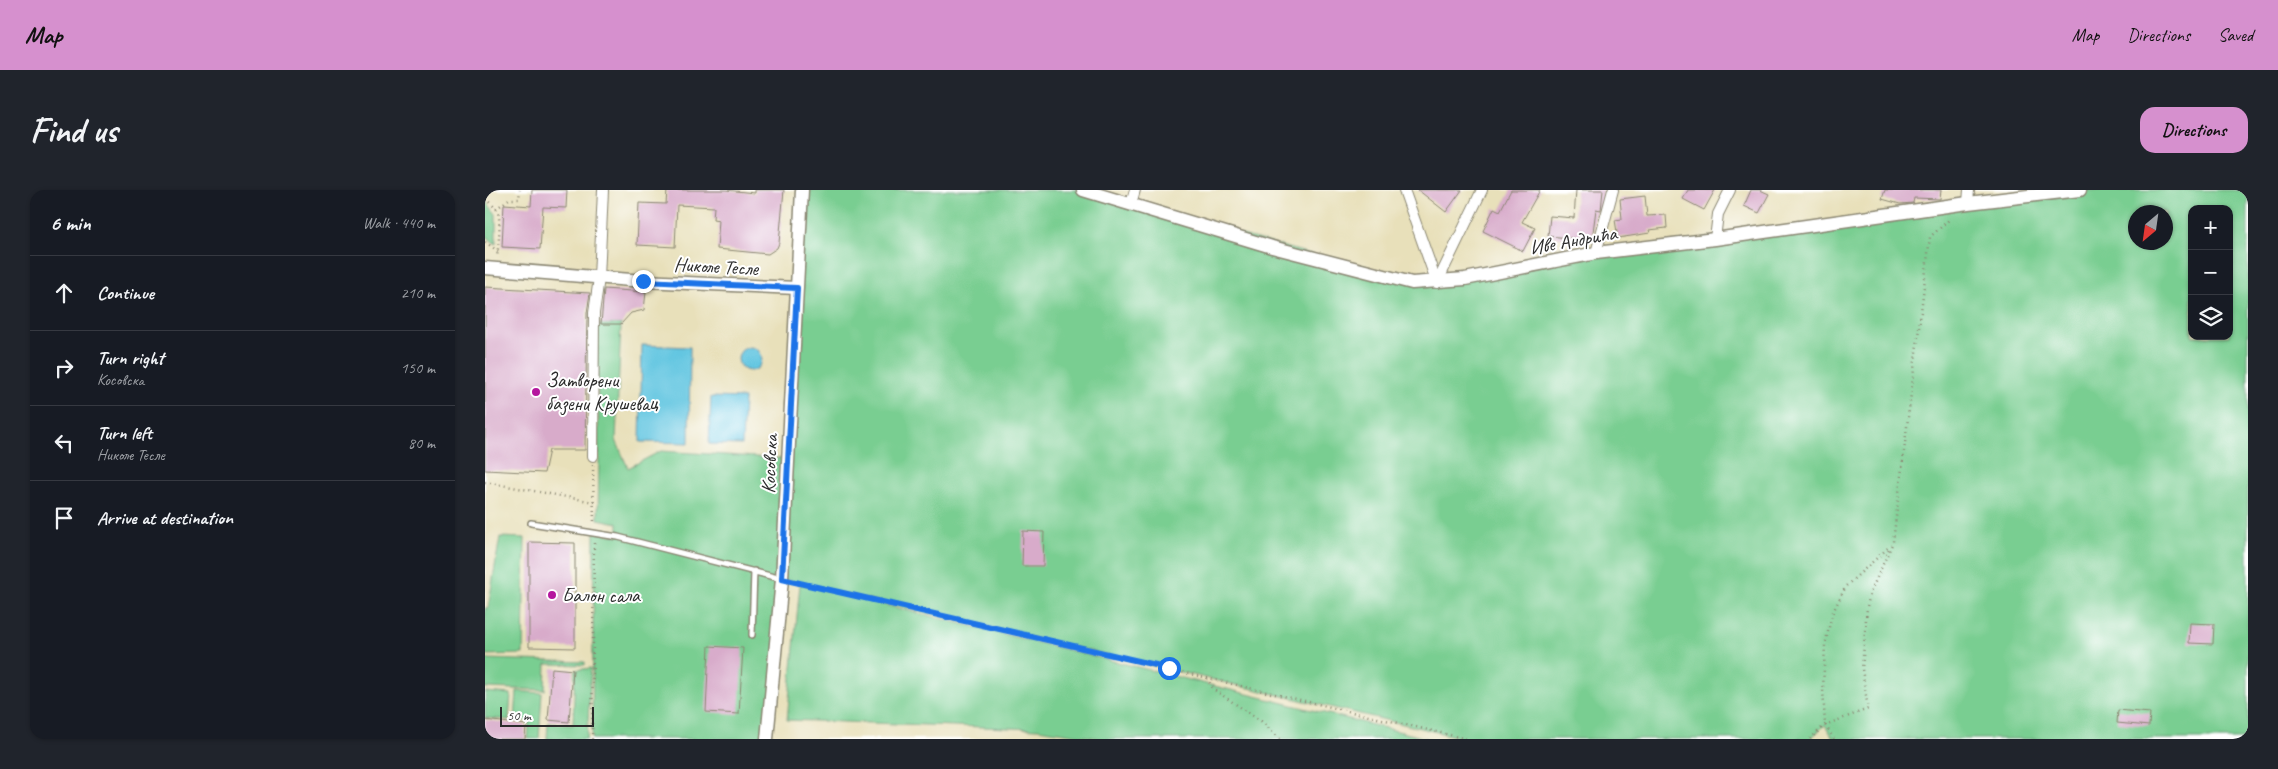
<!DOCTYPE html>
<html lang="en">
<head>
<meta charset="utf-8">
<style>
  :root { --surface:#171b24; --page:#20242c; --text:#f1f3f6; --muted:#9ea1a6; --line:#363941; --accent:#d690ce }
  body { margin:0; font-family:Caveat,sans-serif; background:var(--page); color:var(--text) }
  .controls { position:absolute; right:15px; top:15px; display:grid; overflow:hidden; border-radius:10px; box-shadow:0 1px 4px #0004 }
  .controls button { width:45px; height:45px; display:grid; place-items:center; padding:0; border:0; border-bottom:1px solid var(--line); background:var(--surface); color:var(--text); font:25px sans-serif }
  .compass { position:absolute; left:1643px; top:15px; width:45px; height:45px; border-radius:50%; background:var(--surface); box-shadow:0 1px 4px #0004; rotate:209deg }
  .scale { position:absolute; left:15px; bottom:12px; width:94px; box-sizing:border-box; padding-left:5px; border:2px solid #2b2b2b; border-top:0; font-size:14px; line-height:18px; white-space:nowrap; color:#2b2b2b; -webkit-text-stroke:4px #fff; paint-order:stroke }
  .stop { position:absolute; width:15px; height:15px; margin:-11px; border:4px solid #1a73e8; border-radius:50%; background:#fff }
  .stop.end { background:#1a73e8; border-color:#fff; box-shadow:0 1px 5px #0008 }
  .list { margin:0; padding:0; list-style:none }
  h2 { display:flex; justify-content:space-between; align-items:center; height:65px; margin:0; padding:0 20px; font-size:21px }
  h2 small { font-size:16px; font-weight:400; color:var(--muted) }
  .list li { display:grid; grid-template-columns:32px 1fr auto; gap:15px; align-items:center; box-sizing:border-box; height:75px; padding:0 20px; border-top:1px solid var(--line) }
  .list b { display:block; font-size:19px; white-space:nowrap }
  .list p { margin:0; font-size:16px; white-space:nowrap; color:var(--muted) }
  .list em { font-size:16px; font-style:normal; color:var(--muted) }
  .icon { flex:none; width:28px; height:28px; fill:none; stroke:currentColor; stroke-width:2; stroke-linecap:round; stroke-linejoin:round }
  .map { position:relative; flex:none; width:1763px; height:549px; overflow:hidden; border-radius:15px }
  header { display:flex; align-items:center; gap:30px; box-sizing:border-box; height:70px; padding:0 25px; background:var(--accent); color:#111 }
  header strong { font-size:24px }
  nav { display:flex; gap:28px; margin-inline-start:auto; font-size:18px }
  .intro { display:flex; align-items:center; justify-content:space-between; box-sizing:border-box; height:120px; padding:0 30px }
  h1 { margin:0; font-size:35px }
  .button { padding:12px 22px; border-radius:15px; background:var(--accent); color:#111; font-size:18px; font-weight:700 }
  main { display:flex; gap:30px; padding:0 30px }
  aside { flex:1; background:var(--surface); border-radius:15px; box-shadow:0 1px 4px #0004 }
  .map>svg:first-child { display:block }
  .green { fill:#79ce91; stroke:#527c5e; fill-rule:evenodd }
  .water { fill:#63c6e1; stroke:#477886 }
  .building { fill:#d8abca }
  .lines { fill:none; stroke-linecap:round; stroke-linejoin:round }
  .service-casing { stroke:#8a8672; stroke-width:8 }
  .minor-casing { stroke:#8a8672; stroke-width:12 }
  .tertiary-casing { stroke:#8a8672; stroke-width:15 }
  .path { stroke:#8a8672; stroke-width:2.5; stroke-dasharray:1 4; stroke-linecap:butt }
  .service { stroke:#fff; stroke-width:5 }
  .minor { stroke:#fff; stroke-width:10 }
  .tertiary { stroke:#fff; stroke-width:12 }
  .route { stroke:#1a73e8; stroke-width:6 }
  .poi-dot { fill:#b5179e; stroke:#fff; stroke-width:2 }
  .labels { text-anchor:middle; stroke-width:4; stroke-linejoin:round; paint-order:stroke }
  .street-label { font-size:20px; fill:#2b2b2b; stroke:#fff }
  .poi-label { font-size:20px; fill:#2b2b2b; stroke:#fff; text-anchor:start }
</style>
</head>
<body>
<header>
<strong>Map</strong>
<nav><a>Map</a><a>Directions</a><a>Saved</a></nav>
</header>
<div class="intro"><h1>Find us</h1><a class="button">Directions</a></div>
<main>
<aside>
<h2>6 min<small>Walk · 440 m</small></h2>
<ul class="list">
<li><svg class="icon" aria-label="ahead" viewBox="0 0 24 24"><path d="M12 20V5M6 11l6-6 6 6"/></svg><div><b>Continue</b></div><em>210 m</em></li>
<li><svg class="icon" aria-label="right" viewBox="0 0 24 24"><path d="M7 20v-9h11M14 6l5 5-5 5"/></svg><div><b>Turn right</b><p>Косовска</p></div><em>150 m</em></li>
<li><svg class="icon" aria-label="left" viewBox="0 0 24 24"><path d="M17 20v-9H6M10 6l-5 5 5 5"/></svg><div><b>Turn left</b><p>Николе Тесле</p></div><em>80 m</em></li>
<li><svg class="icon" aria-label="arrive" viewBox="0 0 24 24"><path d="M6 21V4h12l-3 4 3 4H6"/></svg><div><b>Arrive at destination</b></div></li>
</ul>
</aside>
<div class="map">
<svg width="1763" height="549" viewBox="0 0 1763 549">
  <rect width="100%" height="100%" fill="#fff"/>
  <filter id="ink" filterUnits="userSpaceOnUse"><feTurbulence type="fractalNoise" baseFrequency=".02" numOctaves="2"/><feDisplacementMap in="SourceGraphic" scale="10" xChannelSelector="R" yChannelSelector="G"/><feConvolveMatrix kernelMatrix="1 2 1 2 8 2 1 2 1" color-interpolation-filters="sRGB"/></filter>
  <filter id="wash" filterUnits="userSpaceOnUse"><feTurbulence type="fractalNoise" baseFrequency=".0096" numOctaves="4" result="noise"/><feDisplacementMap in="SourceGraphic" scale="20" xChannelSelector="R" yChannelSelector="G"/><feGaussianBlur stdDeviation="1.12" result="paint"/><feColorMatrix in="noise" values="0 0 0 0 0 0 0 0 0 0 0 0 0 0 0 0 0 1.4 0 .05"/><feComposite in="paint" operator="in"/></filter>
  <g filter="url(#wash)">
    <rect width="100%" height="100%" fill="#e8e0ba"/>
    <!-- green -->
    <path class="green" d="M317,0H598L927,93L1111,63L1595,0H1763V549H1349L1340,535L1325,549H982L297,389L282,549H107L109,342L133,346V333L113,329L114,267L111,134H136L131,250L143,278L176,261L303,269ZM1707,19H1744V146H1707ZM1650,22H1680V52H1650Z
      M0,10L11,24V54L0,46Z
      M15,347L40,348L38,464L0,465V418H3Z
      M315,394L945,549H619L553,539L302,530Z
      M0,469L100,472V475L61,474L60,500L0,498Z
      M106,478L102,549H62L63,533L88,535L90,480Z
      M32,501L57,503L54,549H43L44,531L30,530Z
      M0,502L26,504L24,530L0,528Z"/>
    <!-- water -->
    <path class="water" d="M157,155L205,157L204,253L155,252Z
      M253 169a12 12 0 1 1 24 0a12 12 0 1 1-24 0Z
      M226,207L259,208L257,255L224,254Z"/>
    <g id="blocks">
      <!-- building -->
      <path class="building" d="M47,0H82L81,18L58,17L55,59L17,57L19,14L46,16Z
        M182,0H241L270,3V0H299L294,53L292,58L283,64L232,59L234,30L228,29L229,17L192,15L190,57L152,55L154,13L181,14Z
        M933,0H977L961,22Z
        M1026,0H1055L1037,32L1050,38L1038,61L998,41L1009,18L1015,21Z
        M1091,0H1118L1116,20L1111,19L1107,50L1063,46L1065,26L1089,28Z
        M1203,0H1230L1219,20L1198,9Z
        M1266,0H1275L1284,4L1274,23L1259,16Z
        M1400,0H1456L1455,9L1429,8L1428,13L1415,14L1397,9Z
        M1160,6L1162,26L1181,25L1182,38L1164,40L1165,43L1133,48L1130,30L1137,29L1135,9Z
        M0,97L105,103L102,123L100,260H64L59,283L0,280Z
        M119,99L161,102L159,120L146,123L136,134H116Z
        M538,341L559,342L558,376H537Z
        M44,352L90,353V458L44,457Z
        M1705,433L1729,434L1728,454L1704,453Z
        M224,456L258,458L254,524L221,522Z
        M67,478L88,480L84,532L63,530Z
        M1633,520L1665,523L1664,536L1632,533Z
        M0,530L41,535L40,549H0Z"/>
    </g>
  </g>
  <g filter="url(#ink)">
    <use href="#blocks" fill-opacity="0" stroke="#8a8672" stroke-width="1"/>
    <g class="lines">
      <defs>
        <path id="service" d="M46,333L133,347L297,389
          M267,445L269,381"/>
        <path id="minor" d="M919,0L952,93
          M1483,13L1484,0
          M646,14L650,0
          M1230,49L1233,24L1245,0
          M1111,63L1128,0
          M952,93L997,0
          M108,266L109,123L114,88L118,0"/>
        <path id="tertiary" d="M598,0L787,57L927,93L980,89L1111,63L1230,49L1483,13L1595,0
          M0,78L158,91L312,98
          M282,549L297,389L317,0"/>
      </defs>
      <!-- service casing -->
      <use href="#service" class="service-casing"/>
      <!-- minor casing -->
      <use href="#minor" class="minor-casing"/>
      <!-- tertiary casing -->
      <use href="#tertiary" class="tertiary-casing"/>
      <!-- path -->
      <path class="path" d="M0,9C4,12 9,16 12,20C17,30 13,56 12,68
        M11,19L24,9H34L35,0
        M0,52L13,61
        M108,275L109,335
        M0,292L109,312
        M308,391L982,549
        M722,488L728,499L776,531L795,549
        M107,549L109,350
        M1325,549L1340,535L1383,519L1377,479L1382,417L1385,403L1408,352L1445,47L1465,29
        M1349,549L1340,535L1338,499L1340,455L1347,424L1361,396L1404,357"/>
      <!-- service -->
      <use href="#service" class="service"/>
      <!-- minor -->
      <use href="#minor" class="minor"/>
      <!-- tertiary -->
      <use href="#tertiary" class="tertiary"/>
    </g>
  </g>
  <g class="lines" filter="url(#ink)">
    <!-- route -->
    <path class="route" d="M158,91L312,98L297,389L684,478"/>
  </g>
  <!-- markers -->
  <g class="poi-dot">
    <circle cx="51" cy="202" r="5"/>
    <circle cx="67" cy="405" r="5"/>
  </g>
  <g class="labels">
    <!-- street labels -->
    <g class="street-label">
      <text transform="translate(1088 50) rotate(-10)" y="7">Иве Андрића</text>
      <text transform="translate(231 76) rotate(3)" y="7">Николе Тесле</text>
      <text transform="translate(284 274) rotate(-87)" y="7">Косовска</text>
    </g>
    <!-- poi labels -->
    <g class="poi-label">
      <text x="61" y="197">Затворени<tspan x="61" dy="23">базени Крушевац</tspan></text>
      <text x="77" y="412">Балон сала</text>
    </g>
  </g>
</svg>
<div class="controls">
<button>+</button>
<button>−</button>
<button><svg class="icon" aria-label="layers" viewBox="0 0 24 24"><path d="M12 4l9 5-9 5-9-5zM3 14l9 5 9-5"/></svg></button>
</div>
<svg class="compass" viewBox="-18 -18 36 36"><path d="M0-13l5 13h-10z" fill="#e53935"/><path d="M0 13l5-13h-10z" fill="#9ea1a6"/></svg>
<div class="scale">50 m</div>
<div class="stop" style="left:684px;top:478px"></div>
<div class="stop end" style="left:158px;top:91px"></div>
</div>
</main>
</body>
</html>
